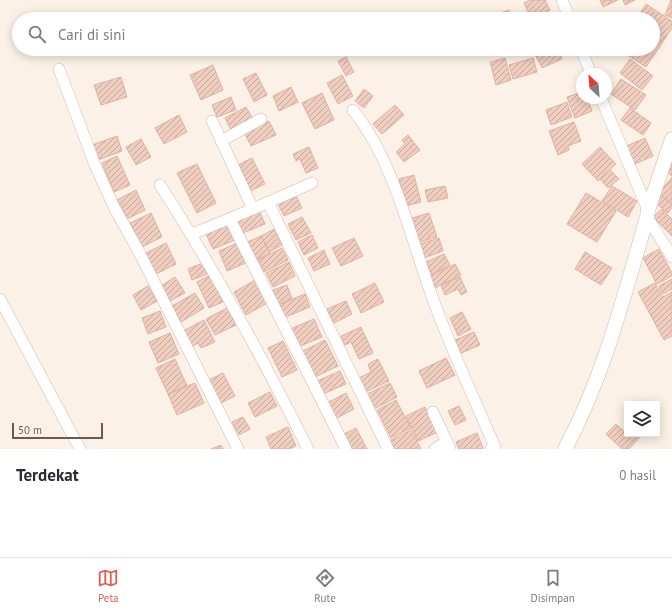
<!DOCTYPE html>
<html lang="id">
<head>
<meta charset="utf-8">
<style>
  :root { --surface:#fff; --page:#f2f2f3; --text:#2b2b33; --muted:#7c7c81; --line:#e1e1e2; --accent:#de6152 }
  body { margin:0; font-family:"PT Sans",sans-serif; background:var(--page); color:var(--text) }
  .controls { position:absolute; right:12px; bottom:12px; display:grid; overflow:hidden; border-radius:0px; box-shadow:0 2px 10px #0003 }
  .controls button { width:36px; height:36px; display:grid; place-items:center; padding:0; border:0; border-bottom:1px solid var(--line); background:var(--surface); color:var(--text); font:20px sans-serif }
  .compass { position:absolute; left:576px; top:68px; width:36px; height:36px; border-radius:50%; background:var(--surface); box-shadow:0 2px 10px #0003; rotate:334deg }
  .scale { position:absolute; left:12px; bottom:10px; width:91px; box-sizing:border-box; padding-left:4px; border:2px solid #73564c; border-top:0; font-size:11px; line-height:14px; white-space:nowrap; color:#73564c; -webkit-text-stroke:3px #fef5ec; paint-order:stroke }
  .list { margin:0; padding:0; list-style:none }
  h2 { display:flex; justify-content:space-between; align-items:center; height:52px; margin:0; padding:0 16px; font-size:17px }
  h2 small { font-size:13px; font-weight:400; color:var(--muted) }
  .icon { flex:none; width:22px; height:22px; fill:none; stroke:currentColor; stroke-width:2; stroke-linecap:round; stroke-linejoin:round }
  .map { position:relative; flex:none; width:672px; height:449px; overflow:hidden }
  .search { position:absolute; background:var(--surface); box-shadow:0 2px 10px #0003; left:12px; right:12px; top:12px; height:44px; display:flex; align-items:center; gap:10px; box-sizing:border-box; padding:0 14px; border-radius:22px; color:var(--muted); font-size:15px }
  .sheet { height:108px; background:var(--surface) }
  nav { display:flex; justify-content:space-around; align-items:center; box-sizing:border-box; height:56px; border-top:1px solid var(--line); background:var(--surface); font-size:11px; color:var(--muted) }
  nav a { display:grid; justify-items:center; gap:2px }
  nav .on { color:var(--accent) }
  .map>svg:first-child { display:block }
  .building { fill:url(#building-hatch); stroke:#e1b2a1 }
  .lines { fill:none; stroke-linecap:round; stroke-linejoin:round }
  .minor-casing { stroke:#cebab0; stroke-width:12 }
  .tertiary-casing { stroke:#cebab0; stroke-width:15 }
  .minor { stroke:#fff; stroke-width:11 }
  .tertiary { stroke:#fff; stroke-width:14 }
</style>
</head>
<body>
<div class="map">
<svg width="672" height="449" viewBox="0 0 672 449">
  <defs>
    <pattern id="building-hatch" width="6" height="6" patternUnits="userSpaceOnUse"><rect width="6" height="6" fill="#efcdbf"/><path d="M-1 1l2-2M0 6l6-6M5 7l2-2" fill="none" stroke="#c6a99d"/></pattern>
  </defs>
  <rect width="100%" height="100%" fill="#fbf1e6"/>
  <!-- building -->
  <path class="building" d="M530,0H545L550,10L531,19L524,3Z
    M600,0H618L603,7Z
    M623,0H635L625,5Z
    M671,0H672V18L665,15Z
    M646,4L672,21V28L646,67L618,49H653V19H636Z
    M509,10L511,19H495L494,15Z
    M546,49H558L562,59L542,68L535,54Z
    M346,57L354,72L346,76L338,61Z
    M505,58L511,80L496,85L490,62Z
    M533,58L537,72L513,79L509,65Z
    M630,59L653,76L642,90L620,73Z
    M213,65L223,90L201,100L190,75Z
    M256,73L267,95L254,102L243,79Z
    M342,75L353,96L338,104L327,83Z
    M121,77L127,97L101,105L94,85Z
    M621,79L646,95L635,110L611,94Z
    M291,87L298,102L279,111L273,96Z
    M364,89L373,96L364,108L355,101Z
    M582,92V98H587L592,111L575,118L567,97Z
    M322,93L334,120L315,129L302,103Z
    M231,97L236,110L217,117L212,105Z
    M567,102L572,117L551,125L546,110Z
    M395,105L404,115L382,134L373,124Z
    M246,107L253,119L231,130L225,118Z
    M630,108L651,123L643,135L621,120Z
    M179,115L187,132L164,144L155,128Z
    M269,121L276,135L251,146L244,132Z
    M574,122L581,141L568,146L569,150L558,155L549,131Z
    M408,135L420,150L404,162L396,152L405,144L402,140Z
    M117,136L122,151L98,160L92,145Z
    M645,138L653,156L630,166L622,148Z
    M141,139L151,157L136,165L126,147Z
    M309,147L318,168L306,173L300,159L296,161L293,154Z
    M600,147L616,164L598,181L582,164Z
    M117,156L130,185L114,192L102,163Z
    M252,158L265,184L248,192L236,166Z
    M672,161V176L665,171Z
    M197,164L216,203L197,213L177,173Z
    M610,170L619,179L608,188L600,179Z
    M414,175L421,202L406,206L399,179Z
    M672,177V204L659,193Z
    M445,186L448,198L428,202L425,190Z
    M612,186L637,201L628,217L602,201Z
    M136,190L145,210L127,219L117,200Z
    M586,193L616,211L597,242L567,224Z
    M296,196L302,208L284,216L278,204Z
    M661,196L672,205V207L668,213L656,203Z
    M662,209L672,219V236L653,217Z
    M259,210L265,224L243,233L237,220Z
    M151,213L162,237L142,247L130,223Z
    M429,213L437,237L420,242L412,218Z
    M302,217L311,233L296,240L288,224Z
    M229,225L235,240L213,249L206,234Z
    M274,229L282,245L269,252L261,236Z
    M312,235L318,248L304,255L298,242Z
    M261,236L270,253L254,261L245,243Z
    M354,238L363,256L341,266L332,248Z
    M439,238L443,251L424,258L420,244Z
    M166,243L176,264L154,275L144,254Z
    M237,243L246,263L227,271L219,251Z
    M282,248L288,260L264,272L258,260Z
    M659,249L672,273V276L657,284L643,258Z
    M324,250L330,264L314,271L308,258Z
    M585,252L612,268L601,285L575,269Z
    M444,254L450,265L432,274L426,262Z
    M289,262L295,276L273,287L266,273Z
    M203,263L207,274L192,280L188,269Z
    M455,264L461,275L435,288L429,276Z
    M210,275L223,302L209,308L197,282Z
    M175,277L185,293L170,301L161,286Z
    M460,277L467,292L461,295L458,289L445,295L441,285Z
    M257,279L269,302L246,315L234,292Z
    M672,279V289L663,294L659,286Z
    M375,283L384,302L361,313L352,294Z
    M655,283L663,297L672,292V336L664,340L638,292Z
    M287,285L292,299L278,305L273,290Z
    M148,286L157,301L141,310L133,295Z
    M195,293L204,308L181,322L172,306Z
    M305,294L310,307L283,318L278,305Z
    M346,301L352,314L334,323L327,309Z
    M229,307L238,324L215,335L206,319Z
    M160,311L166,327L148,334L142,318Z
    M462,312L471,329L458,336L450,318Z
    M314,319L322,337L298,347L290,329Z
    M204,320L215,342L201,348L198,343L191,347L183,331Z
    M361,327L373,353L359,359L351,342L345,345L341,336Z
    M474,332L480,345L459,354L453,341Z
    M170,333L179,354L158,363L149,342Z
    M325,340L338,366L313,378L301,352Z
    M283,341L297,370L282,377L268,348Z
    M446,358L455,375L427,388L419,371Z
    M175,359L187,386L168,394L156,368Z
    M378,359L389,381L363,393L357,379L371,372L368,364Z
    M340,371L346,384L323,394L317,381Z
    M223,373L235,396L221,403L209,380Z
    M195,383L204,403L177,415L168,394Z
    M390,383L397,397L372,410L365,395Z
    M270,392L277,406L255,417L248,403Z
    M346,393L354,409L335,419L327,403Z
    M396,400L411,428L391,438L377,410Z
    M459,406L466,420L455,425L448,411Z
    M425,407L438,432L418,441L406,416Z
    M243,417L250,429L239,435L232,422Z
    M616,424L628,435L629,434H640L641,436L629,449H622L606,434Z
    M288,427L296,446L289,449H271L266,437Z
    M356,428L367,449H349L342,435Z
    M411,430L421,449H393L389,441Z
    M477,433L483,448L480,449H459L456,442Z
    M221,445L223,449H211Z"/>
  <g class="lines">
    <defs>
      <path id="minor" d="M562,0L570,19
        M581,49L591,74
        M59,69L95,165L114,207L139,252L238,449
        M601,98L648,210
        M353,110C396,164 410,238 434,302C452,351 474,399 495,447L491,449
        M212,121L253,209
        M221,141L261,119
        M160,185C215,270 263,359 308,449
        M268,202L388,449
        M647,217L672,257
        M230,219L346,449
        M192,234L253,209L312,183
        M0,299L80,449
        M433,412L450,449
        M435,449L447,441"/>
      <path id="tertiary" d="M565,449C604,376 624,296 647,217L648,210L672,139"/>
    </defs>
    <!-- minor casing -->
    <use href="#minor" class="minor-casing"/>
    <!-- tertiary casing -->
    <use href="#tertiary" class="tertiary-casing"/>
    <!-- minor -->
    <use href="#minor" class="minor"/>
    <!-- tertiary -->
    <use href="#tertiary" class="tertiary"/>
  </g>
</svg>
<div class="controls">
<button><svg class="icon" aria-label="layers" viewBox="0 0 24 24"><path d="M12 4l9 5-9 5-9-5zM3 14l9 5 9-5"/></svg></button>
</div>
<svg class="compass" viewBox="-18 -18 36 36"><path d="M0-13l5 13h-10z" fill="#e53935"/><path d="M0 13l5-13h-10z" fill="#7c7c81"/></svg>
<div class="scale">50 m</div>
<div class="search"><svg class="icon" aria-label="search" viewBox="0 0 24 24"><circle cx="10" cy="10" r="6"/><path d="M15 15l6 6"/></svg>Cari di sini</div>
</div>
<section class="sheet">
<h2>Terdekat<small>0 hasil</small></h2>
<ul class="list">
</ul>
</section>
<nav>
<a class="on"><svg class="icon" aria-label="map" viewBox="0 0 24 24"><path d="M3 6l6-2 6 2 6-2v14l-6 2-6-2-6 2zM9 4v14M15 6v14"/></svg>Peta</a>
<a><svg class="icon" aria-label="directions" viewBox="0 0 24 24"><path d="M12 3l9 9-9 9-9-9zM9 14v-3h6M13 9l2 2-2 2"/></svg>Rute</a>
<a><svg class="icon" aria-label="saved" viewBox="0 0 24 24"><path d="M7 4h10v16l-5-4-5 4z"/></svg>Disimpan</a>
</nav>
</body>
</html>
